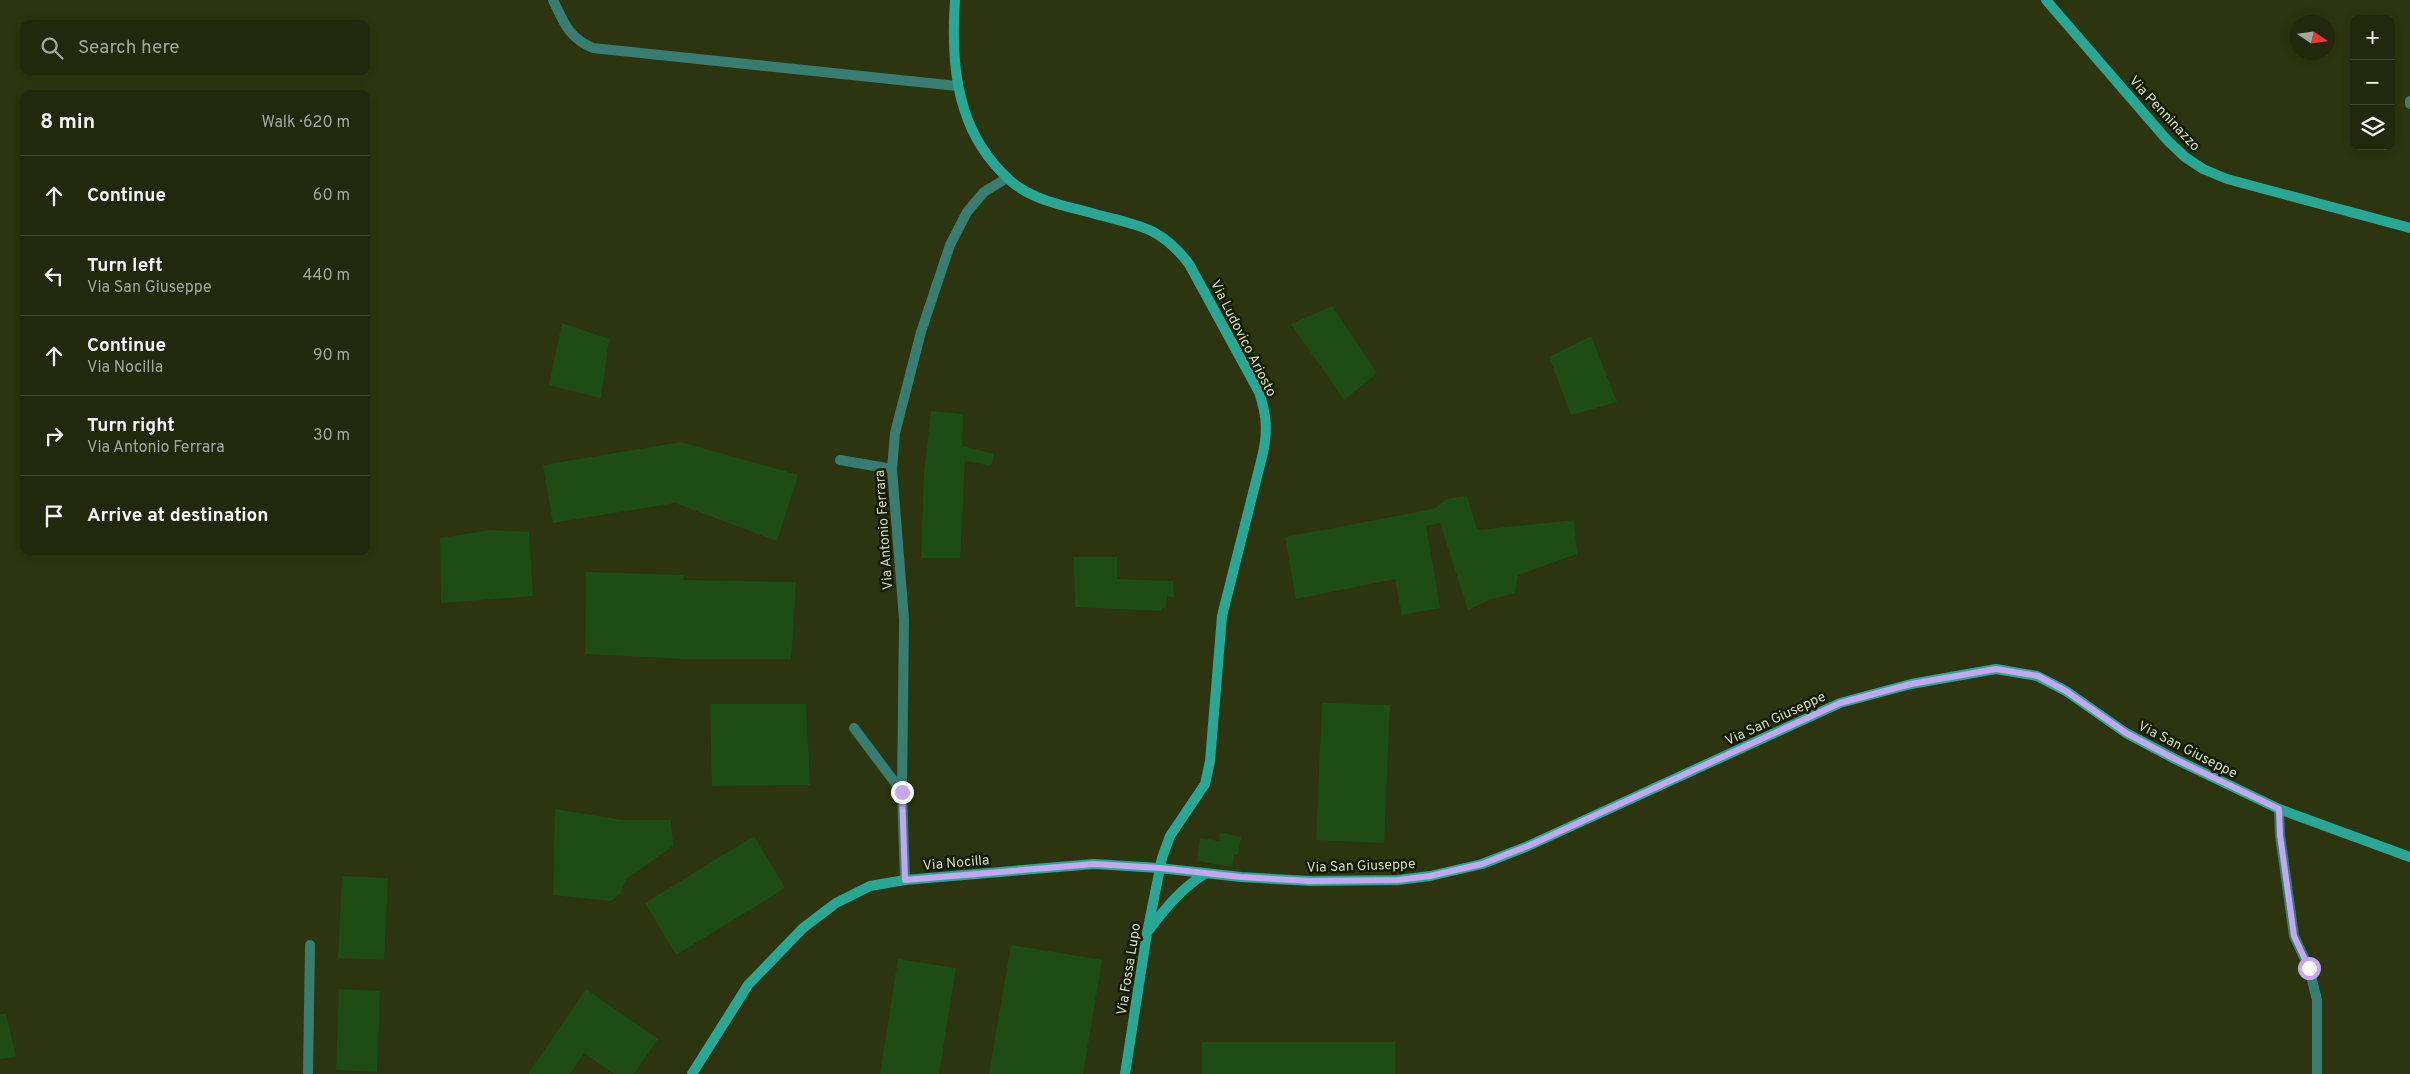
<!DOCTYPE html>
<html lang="en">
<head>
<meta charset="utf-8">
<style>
  :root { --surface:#21280b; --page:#293014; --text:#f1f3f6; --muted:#a2a69d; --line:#3e442c }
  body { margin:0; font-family:Overpass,sans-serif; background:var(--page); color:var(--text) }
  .controls { position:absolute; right:15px; top:15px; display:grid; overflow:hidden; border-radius:10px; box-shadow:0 2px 8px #0003 }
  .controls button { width:45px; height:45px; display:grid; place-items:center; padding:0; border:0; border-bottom:1px solid var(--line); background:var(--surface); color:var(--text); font:25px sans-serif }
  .compass { position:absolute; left:2290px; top:15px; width:45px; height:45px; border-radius:50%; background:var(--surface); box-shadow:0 2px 8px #0003; rotate:103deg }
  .stop { position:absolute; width:15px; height:15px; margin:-11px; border:4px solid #c3a7f2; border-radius:50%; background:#fff }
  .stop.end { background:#c3a7f2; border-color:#fff; box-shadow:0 1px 5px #0008 }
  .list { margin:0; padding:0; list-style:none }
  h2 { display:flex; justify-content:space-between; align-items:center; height:65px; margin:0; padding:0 20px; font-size:21px }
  h2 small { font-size:16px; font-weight:400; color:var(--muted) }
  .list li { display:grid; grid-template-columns:32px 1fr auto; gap:15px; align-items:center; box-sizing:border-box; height:80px; padding:0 20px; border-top:1px solid var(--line) }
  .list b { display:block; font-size:19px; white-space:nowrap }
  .list p { margin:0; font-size:16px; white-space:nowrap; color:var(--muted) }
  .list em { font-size:16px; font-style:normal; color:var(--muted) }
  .icon { flex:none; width:28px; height:28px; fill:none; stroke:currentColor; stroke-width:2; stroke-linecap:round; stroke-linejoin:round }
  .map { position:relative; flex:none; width:2410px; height:1074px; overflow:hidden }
  .search { position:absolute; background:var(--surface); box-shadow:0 2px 8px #0003; left:20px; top:20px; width:350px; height:55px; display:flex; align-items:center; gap:12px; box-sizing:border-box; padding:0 18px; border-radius:10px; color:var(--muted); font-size:19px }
  .panel { position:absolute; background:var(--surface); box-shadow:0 2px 8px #0003; left:20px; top:90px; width:350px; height:465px; border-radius:10px }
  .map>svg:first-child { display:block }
  .building { fill:#1e4c16 }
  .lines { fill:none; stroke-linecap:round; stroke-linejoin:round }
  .lane { stroke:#377d71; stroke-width:10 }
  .street { stroke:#377d71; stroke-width:10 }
  .secondary { stroke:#28a795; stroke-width:10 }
  .route { stroke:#c3a7f2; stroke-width:6 }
  .labels { text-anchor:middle; stroke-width:5; stroke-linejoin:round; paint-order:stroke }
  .street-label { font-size:14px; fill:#d2ddb9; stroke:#151b01 }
</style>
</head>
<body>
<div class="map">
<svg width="2410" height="1074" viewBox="0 0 2410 1074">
  <rect width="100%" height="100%" fill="#2c350f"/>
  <!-- building -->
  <path class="building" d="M1332,306L1377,373L1344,400L1291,324Z
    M562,323L609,339L601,398L549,385Z
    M1591,336L1617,402L1571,415L1549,357Z
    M931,411L963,414L962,446L994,454L991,466L965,461L960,558H921L924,473Z
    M681,442L798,475L777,541L675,503L553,523L543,465Z
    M1467,496L1477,530L1574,520L1577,554L1518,575L1515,593L1491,599L1468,610L1440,523L1426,526L1440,608L1402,615L1395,579L1296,599L1285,537L1434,509L1446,499Z
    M490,530L529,532L533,596L441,603L440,538Z
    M1074,557H1117V579L1173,581L1174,597L1167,596L1166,608H1162V611L1075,607Z
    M586,572L684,575L683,580L796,582L791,659H685L585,654Z
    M1322,703L1390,705L1384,843L1316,840Z
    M710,704H806L810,785L712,786Z
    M555,809L622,820H671L673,846L626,879L620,894L611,901L553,895Z
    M1220,832L1241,837L1238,855L1234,854L1232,867L1197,861L1200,838L1219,841Z
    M754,836L785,888L676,955L645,903Z
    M342,876L388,878L384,960L338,958Z
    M1011,945L1102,960L1083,1074H989Z
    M898,959L956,968L939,1074H880Z
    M339,989L380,991L377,1072L336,1070Z
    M586,989L658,1039L634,1074H614L584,1053L570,1074H528Z
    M0,1014H6L16,1057L0,1059Z
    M1202,1042H1395V1074H1202Z"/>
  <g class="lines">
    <!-- lane -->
    <path class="lane" d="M553,0C564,23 569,38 593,48L957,86
      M2279,809L2280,835L2294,936L2309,968L2317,1000V1074
      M308,1074L310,945"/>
    <!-- street -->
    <path class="street" d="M2410,101V104
      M840,460L892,469
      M854,728L902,792
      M905,880L902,792L904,619L892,469L895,433L921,332L950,245L967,212L984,192L1007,178"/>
    <!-- secondary -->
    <path class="secondary" d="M955,0C951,58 955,119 995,165C1002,173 1010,182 1020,188C1041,202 1071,207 1095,214C1139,226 1160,226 1189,264L1259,392C1267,416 1268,433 1262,457L1222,616L1210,761L1205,784L1170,836L1162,858L1147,933L1125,1074
      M2046,0L2167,140L2185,157L2203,169L2227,179L2410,228
      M1149,930C1166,907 1182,888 1206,873
      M692,1074L748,985L803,928L836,903L870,886L905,880L1094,864L1159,868L1241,877L1310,881L1398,880L1430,876L1482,864L1528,846L1840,703L1911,684L1996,669L2037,676L2066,691L2126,733L2175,759L2279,809L2410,857"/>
  </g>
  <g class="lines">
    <!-- route -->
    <path class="route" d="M902,792L905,880L1094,864L1160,868L1241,877L1310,881L1398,880L1430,876L1482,864L1528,846L1840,703L1911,684L1996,669L2038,676L2066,691L2126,733L2175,759L2279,809L2280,835L2294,936L2309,968"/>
  </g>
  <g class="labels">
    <!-- street labels -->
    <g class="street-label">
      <text transform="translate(2165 113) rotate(47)" y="5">Via Penninazzo</text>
      <text transform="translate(1244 338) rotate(63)" y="5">Via Ludovico Ariosto</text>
      <text transform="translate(883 530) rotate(-94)" y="5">Via Antonio Ferrara</text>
      <text transform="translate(1775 718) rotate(-25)" y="5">Via San Giuseppe</text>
      <text transform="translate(2188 749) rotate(27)" y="5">Via San Giuseppe</text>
      <text transform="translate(956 862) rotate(-5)" y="5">Via Nocilla</text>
      <text transform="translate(1361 865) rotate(-2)" y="5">Via San Giuseppe</text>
      <text transform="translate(1128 969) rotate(-81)" y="5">Via Fossa Lupo</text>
    </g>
  </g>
</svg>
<div class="controls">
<button>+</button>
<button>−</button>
<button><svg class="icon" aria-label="layers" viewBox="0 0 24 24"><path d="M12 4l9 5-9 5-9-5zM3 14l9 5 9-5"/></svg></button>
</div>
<svg class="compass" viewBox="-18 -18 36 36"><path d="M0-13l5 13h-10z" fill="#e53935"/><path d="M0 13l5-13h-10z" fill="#a2a69d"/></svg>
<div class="stop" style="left:2309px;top:968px"></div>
<div class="stop end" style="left:902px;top:792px"></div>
<div class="search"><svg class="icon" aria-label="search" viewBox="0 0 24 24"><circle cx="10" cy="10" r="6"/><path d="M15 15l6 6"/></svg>Search here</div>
<section class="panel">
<h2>8 min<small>Walk · 620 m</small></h2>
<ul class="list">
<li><svg class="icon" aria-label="ahead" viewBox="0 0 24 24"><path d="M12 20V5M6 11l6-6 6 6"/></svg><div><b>Continue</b></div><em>60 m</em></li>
<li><svg class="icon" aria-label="left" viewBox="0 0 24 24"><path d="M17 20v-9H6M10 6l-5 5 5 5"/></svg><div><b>Turn left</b><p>Via San Giuseppe</p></div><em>440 m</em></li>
<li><svg class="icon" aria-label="ahead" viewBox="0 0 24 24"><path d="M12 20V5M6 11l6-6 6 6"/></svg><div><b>Continue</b><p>Via Nocilla</p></div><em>90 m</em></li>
<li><svg class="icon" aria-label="right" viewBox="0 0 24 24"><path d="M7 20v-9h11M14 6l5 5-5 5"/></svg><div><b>Turn right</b><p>Via Antonio Ferrara</p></div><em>30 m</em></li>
<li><svg class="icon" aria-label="arrive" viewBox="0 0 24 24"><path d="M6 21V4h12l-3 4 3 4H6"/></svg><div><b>Arrive at destination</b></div></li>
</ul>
</section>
</div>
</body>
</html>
